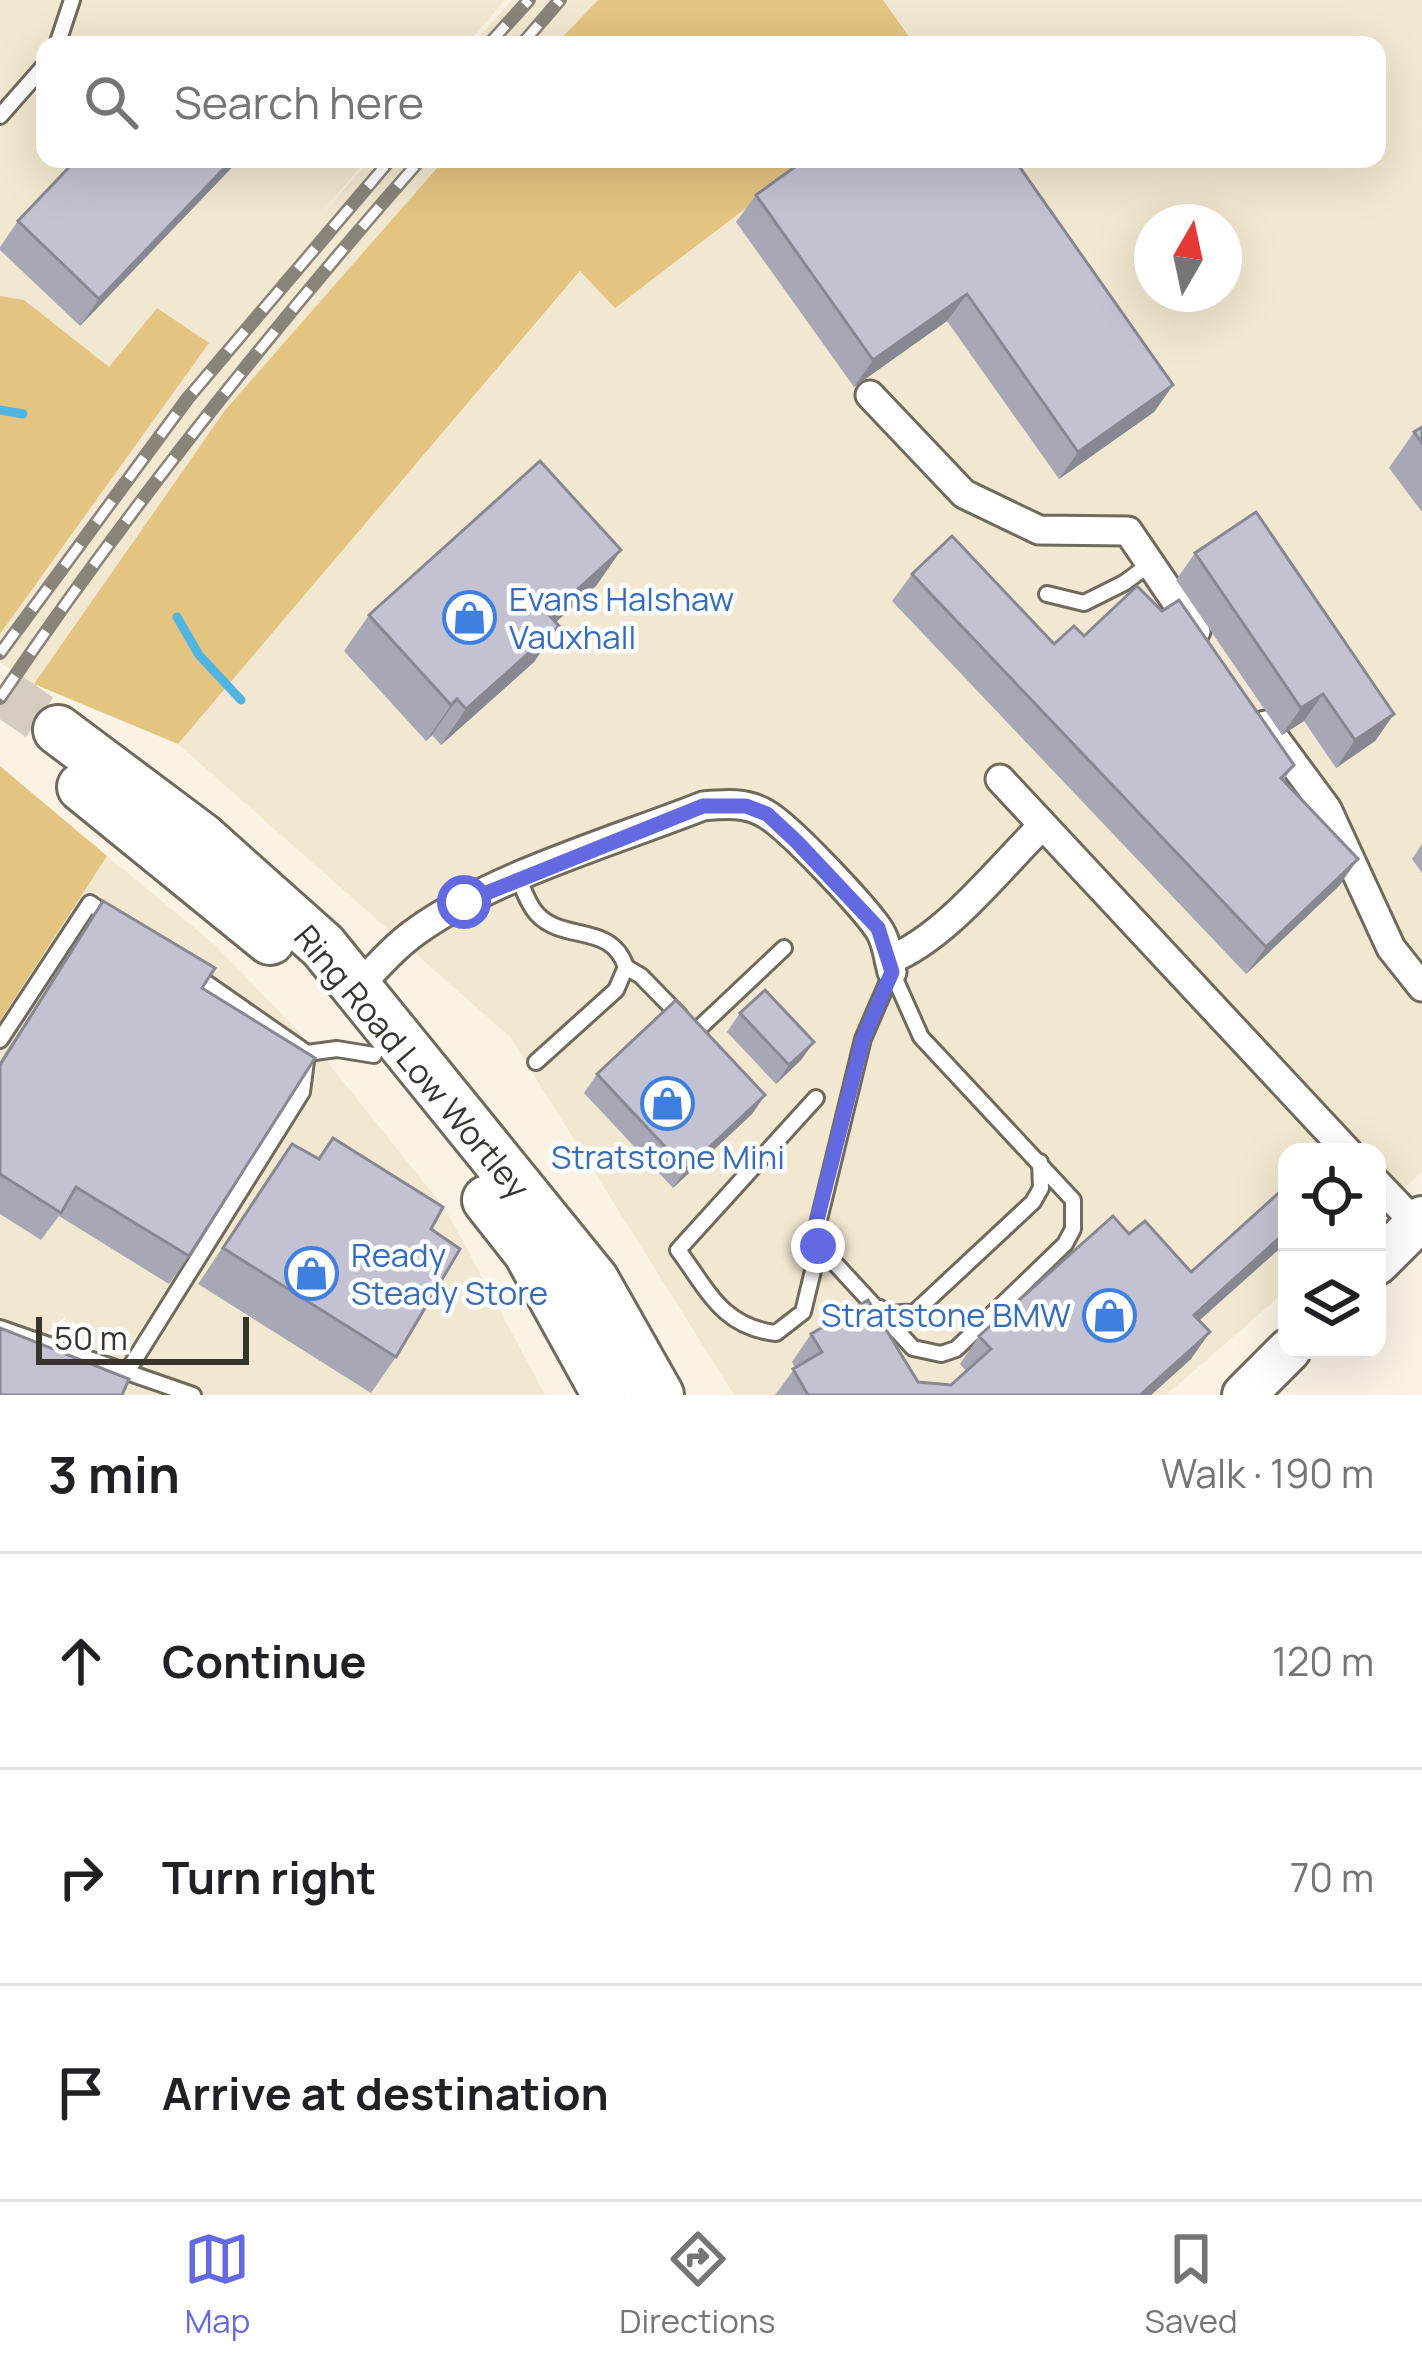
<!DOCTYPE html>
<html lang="en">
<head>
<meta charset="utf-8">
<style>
  :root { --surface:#fff; --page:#f6f6f6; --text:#202124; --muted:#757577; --line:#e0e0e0; --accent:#6369e1 }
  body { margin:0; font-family:Manrope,sans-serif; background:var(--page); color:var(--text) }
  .controls { position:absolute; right:36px; bottom:36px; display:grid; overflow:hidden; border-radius:24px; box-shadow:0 12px 48px #0002 }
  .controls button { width:108px; height:108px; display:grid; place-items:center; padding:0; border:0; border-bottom:3px solid var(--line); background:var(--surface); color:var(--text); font:60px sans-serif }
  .compass { position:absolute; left:1134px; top:204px; width:108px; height:108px; border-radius:50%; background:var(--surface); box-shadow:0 12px 48px #0002; rotate:9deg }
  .scale { position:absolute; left:36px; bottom:30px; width:213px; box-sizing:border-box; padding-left:12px; border:6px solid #37342e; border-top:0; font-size:33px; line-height:42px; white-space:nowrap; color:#37342e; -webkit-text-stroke:9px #fff; paint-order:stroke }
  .stop { position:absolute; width:36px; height:36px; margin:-27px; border:9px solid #6369e1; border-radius:50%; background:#fff }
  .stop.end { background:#6369e1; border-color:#fff; box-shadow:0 3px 12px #0008 }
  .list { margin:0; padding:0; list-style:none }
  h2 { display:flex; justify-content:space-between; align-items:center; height:156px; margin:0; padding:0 48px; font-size:51px }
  h2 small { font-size:39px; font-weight:400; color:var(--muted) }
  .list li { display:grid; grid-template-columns:78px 1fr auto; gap:36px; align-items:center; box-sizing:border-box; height:216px; padding:0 48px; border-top:3px solid var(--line) }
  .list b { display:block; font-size:45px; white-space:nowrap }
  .list em { font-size:39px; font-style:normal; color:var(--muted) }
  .icon { flex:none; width:66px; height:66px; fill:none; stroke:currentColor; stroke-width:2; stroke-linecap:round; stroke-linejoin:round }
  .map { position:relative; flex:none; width:1422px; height:1395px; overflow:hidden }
  .search { position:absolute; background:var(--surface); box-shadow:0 12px 48px #0002; left:36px; right:36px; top:36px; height:132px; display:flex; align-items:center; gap:30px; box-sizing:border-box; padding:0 42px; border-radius:24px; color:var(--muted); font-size:45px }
  .sheet { height:804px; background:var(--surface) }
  nav { display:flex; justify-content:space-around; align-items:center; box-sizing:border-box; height:168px; border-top:3px solid var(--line); background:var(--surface); font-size:33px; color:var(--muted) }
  nav a { display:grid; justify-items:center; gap:6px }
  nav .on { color:var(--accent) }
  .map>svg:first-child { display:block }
  .built { fill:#f2e7d0; fill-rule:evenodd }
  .green { fill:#e3c480 }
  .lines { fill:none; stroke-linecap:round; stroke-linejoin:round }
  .stream { stroke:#50b5e3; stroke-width:9 }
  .highway-tunnel { stroke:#d3ccbf; stroke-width:48; stroke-dasharray:48 24; stroke-linecap:butt }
  .lane-casing { stroke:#706a5d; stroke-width:20 }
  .street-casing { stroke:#706a5d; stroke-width:33 }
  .primary-casing { stroke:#706a5d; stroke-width:48 }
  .highway-casing { stroke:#706a5d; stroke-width:54 }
  .lane { stroke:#fff; stroke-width:14 }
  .street { stroke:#fff; stroke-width:27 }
  .primary { stroke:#fff; stroke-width:42 }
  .highway { stroke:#fff; stroke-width:48 }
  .rail-casing { stroke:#89847a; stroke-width:14 }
  .rail { stroke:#fff; stroke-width:9; stroke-dasharray:27; stroke-linecap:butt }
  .wall { fill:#a8a7b5 }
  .shaded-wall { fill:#888893 }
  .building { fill:#c3c2d2; stroke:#888893; stroke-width:3 }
  .route { stroke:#6369e1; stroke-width:15 }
  .labels { text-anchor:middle; stroke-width:9; stroke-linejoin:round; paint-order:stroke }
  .shop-label { font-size:33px; fill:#366cbe; stroke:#fff; text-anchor:start }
  .street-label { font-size:33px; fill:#37342e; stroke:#fff }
</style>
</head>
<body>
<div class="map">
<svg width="1422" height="1395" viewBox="0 0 1422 1395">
  <rect width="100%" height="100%" fill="#faf2e3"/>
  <!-- built -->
  <path class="built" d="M0,0H505L466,45H45V159H367L316,220L371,159H445L226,409L34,684L0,663V634L208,343L110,368L24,300L0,297Z
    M512,0H598L555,45H472Z
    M883,0H1422V1172L1377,1212V1152H1287V1290L1166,1395H734L510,1037L178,744L581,271L615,307L810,159H1377V45H915ZM1152,222H1224V294H1152Z
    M107,856L215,945L325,1059L446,1210L545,1395H0V1021Z"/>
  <!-- green -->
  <path class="green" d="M598,0H883L915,45H555Z
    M445,159H810L615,308L580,271L178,744L34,684L226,409Z
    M0,296L24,300L109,367L157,308L209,343L0,634Z
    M0,766L107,856L0,1021Z"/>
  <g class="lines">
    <!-- stream -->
    <path class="stream" d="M0,410L23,414
      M177,617L199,655L241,700"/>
    <!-- highway-tunnel -->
    <path class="highway-tunnel" d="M0,690L58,730"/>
    <defs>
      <path id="lane" d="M57,45L72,0
        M0,116L45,65
        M1047,594L1084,603L1124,583L1150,564
        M519,879C524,891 528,904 537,914C564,943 611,922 626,967L616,990L536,1062
        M626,967L641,976L680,1016
        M892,972L921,1037L1073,1200V1229L1065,1244L956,1349L941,1354L913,1348L819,1246L815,1236L863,1039Z
        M695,1032L784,948
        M0,1040L90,903L109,917
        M307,1053L337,1049L374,1055
        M816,1098L678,1250C708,1290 722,1327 776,1333L803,1312L819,1246
        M880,1308L890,1314L915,1312L1033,1202L1041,1188L1040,1162
        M0,1328L193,1395
        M127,1372L302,1092L307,1053L192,973"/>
      <path id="street" d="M870,395L964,494L1039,530L1128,531L1196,631
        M1265,725L1327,809L1391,948L1422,987
        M1000,779L1348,1152
        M889,960C946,938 999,868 1043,825
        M357,988C377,967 395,946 418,930C496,875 614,841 703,806C725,804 747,802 766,814C790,828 861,904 878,928C887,941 888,957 892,972
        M1377,1183L1416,1224"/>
      <path id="primary" d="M1377,1263L1422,1218
        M1244,1395L1289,1350"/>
      <path id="highway" d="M58,730L201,837L323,946L594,1280L659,1395
        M82,787L270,940
        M487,1200L528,1252L607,1395"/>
    </defs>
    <!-- lane casing -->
    <use href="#lane" class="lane-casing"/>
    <!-- street casing -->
    <use href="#street" class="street-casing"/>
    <!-- primary casing -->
    <use href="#primary" class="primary-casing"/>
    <!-- highway casing -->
    <use href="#highway" class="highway-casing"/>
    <!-- lane -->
    <use href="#lane" class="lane"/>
    <!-- street -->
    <use href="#street" class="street"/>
    <!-- primary -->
    <use href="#primary" class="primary"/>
    <!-- highway -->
    <use href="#highway" class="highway"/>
    <defs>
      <path id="rail" d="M488,45L529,0
        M521,45L560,0
        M0,653L188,398L391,159
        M0,698C128,509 270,331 421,159"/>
    </defs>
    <!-- rail casing -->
    <use href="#rail" class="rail-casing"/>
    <!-- rail -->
    <use href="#rail" class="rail"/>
  </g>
  <!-- wall -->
  <path class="wall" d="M77,159H240L80,326L0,250V247L18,221Z
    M756,195L1173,385L1154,412L1059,479L947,321L854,387L736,222Z
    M1422,427V512L1389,468L1414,432Z
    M621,550L596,586L556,622L534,662L441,745L432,735L426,741L344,651L369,615Z
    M1195,553L1394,714L1375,741L1336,768L1304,721L1282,735L1176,580Z
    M912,574L1054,644L1084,636L1294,765L1283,781L1339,886L1246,974L892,601Z
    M1422,844V873L1412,859Z
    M103,901L202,988L189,1256L169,1284L59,1216L41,1240L0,1214V1061Z
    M740,1013L814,1042L801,1060L776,1084L727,1032Z
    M597,1074L765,1095L752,1114L673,1188L584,1093Z
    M292,1144L431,1229L396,1357L371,1393L198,1284Z
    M1287,1193V1242L1200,1320L1191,1359L1151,1395H775L795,1368L792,1362L811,1334L918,1382L951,1385L966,1371L960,1364L979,1336L1129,1234L1191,1272Z"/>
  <!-- shaded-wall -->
  <path class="shaded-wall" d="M233,159H240L80,326L99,299Z
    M967,294L947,321L854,387L873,360Z
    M1173,385L1154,412L1059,479L1078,452Z
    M621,550L596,586L524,651L549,615Z
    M559,626L534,662L441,745L466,709Z
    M1323,694L1304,721L1282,735L1301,708Z
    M457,699L432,735L426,741L451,705Z
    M1394,714L1375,741L1336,768L1355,740Z
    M1358,859L1339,886L1246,974L1266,947Z
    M814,1042L801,1060L776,1084L789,1065Z
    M765,1095L752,1114L673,1188L686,1169Z
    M1287,1231V1242L1175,1342L1194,1315Z
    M1210,1332L1191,1359L1151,1395H1140Z"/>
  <!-- building -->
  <path class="building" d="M77,159H233L99,299L18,221Z
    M806,159H1014L1173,385L1078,452L967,294L873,360L756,195Z
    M1422,427V443L1414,432Z
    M540,461L621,550L549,615L559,626L466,709L457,699L451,705L369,615Z
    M1256,512L1394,714L1355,740L1323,694L1301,708L1195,553Z
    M952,536L1054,644L1074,626L1084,636L1137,586L1162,611L1179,600L1294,765L1281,778L1358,859L1266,947L912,574Z
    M103,901L215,968L202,988L315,1058L189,1256L76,1187L61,1213L0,1174V1065Z
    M765,990L814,1042L789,1065L740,1013Z
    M676,1000L765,1095L686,1169L597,1074Z
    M333,1138L443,1207L431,1229L460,1249L396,1357L223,1248L292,1144L319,1159Z
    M1283,1189L1287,1193V1231L1194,1315L1210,1332L1140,1395H808L793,1369L822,1352L811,1334L868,1300L918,1382L951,1385L991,1349L979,1336L1113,1216L1129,1234L1145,1221L1191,1272Z
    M0,1328L129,1379L122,1395H0Z"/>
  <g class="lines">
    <!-- route -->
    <path class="route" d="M464,902L703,806H746L767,814L796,841L878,928L892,972L863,1039L816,1224L818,1246"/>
  </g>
  <!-- icons -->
  <defs>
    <symbol id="shop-ring" viewBox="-11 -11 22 22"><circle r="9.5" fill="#fff" stroke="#3f7fe0" stroke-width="1.5"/><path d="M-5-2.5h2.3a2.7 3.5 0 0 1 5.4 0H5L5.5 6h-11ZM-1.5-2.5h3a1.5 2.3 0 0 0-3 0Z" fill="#3f7fe0"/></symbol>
  </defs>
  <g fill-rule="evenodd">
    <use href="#shop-ring" x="440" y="588" width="59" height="59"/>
    <use href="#shop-ring" x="638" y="1074" width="59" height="59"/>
    <use href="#shop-ring" x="282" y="1244" width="59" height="59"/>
    <use href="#shop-ring" x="1080" y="1286" width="59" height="59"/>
  </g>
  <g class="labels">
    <!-- shop labels -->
    <g class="shop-label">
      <text x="509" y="611">Evans Halshaw<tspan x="509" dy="38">Vauxhall</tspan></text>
      <text x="668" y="1169" text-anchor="middle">Stratstone Mini</text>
      <text x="351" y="1267">Ready<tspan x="351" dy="38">Steady Store</tspan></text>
      <text x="1071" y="1327" text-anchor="end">Stratstone BMW</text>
    </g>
    <!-- street labels -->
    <g class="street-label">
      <text transform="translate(412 1062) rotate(50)" y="12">Ring Road Low Wortley</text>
    </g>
  </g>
</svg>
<div class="controls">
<button><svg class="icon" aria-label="locate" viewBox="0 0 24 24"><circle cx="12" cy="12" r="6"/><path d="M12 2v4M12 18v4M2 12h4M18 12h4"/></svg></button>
<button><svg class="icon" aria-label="layers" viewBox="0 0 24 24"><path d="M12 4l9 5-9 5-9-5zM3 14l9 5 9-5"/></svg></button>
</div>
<svg class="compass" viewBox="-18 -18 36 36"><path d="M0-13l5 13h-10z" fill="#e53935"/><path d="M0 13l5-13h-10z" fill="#757577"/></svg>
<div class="scale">50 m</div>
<div class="stop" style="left:464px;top:902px"></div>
<div class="stop end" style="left:818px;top:1246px"></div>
<div class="search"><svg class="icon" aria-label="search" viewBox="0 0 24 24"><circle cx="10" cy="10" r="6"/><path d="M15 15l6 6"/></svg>Search here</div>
</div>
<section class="sheet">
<h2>3 min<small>Walk · 190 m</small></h2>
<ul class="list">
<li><svg class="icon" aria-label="ahead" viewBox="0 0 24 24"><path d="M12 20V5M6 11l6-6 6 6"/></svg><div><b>Continue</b></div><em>120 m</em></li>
<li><svg class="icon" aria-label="right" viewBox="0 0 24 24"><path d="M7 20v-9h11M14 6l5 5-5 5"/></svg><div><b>Turn right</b></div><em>70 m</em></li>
<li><svg class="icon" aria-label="arrive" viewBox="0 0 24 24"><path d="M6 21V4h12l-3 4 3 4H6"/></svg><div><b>Arrive at destination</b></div></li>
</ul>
</section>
<nav>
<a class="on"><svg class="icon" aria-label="map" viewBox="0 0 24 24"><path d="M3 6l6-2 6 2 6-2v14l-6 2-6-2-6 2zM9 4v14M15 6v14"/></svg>Map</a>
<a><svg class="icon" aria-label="directions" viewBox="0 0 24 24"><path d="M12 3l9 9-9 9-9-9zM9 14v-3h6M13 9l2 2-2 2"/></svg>Directions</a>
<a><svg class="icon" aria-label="saved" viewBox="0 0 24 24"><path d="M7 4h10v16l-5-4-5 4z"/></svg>Saved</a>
</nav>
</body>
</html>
